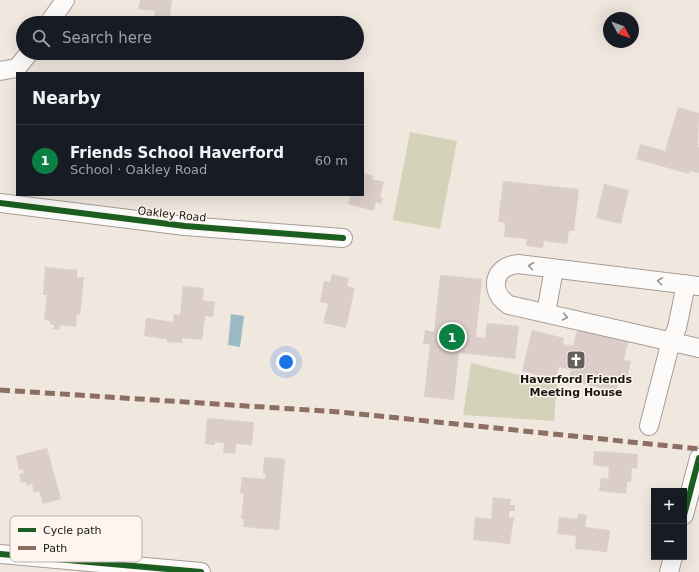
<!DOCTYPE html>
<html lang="en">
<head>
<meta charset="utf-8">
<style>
  :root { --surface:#171b24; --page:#242831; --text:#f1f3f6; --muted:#9ea1a6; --line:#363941; --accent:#0b8043 }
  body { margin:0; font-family:"DejaVu Sans",sans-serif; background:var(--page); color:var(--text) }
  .controls { position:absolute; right:12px; bottom:12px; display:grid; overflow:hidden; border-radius:0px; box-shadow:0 4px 16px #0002 }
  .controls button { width:36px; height:36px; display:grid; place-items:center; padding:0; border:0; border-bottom:1px solid var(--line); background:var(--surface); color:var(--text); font:20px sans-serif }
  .compass { position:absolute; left:603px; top:12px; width:36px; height:36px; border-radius:50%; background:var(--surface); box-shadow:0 4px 16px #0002; rotate:131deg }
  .you { position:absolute; left:286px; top:362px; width:14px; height:14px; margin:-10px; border:3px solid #fff; border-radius:50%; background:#1a73e8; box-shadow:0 0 0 6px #1a73e833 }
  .badge { display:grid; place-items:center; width:26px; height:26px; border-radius:50%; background:var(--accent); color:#fff; font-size:13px; font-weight:700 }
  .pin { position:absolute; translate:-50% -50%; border:2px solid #fff; box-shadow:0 1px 4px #0006 }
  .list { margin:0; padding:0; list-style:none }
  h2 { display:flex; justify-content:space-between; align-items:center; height:52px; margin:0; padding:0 16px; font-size:17px }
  h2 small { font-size:13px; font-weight:400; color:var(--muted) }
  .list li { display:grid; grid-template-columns:26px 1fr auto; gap:12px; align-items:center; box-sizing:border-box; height:72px; padding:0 16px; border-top:1px solid var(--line) }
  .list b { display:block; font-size:15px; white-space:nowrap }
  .list p { margin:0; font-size:13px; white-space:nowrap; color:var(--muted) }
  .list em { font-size:13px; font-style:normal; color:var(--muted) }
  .icon { flex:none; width:22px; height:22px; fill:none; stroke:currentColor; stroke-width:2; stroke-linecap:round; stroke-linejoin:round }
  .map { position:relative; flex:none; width:699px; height:572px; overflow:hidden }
  .search { position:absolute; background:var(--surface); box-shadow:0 4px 16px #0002; left:16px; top:16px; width:348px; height:44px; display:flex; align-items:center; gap:10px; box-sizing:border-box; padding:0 14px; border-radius:22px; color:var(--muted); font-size:15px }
  .panel { position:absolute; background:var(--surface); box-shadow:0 4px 16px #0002; left:16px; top:72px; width:348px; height:124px; border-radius:0px }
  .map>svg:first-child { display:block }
  .green { fill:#d4d2b9 }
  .water { fill:#9cbac4 }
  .building { fill:#dbcdc9 }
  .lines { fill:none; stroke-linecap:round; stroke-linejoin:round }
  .minor-casing { stroke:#a59d97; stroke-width:20 }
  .minor { stroke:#fdfbfa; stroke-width:18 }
  .quiet { stroke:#8d6e63; stroke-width:5; stroke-dasharray:10 5; stroke-linecap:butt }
  .cycleway-casing { stroke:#fdf5ef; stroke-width:8 }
  .cycleway { stroke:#1b5e20; stroke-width:6 }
  .oneway { stroke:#979491 }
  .labels { text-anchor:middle; stroke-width:3; stroke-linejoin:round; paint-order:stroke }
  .street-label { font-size:11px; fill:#1b1510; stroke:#fdf5ef }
  .poi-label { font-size:11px; font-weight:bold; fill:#1b1510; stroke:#fdf5ef }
  .key { fill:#fdf5ef; stroke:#b9b2ac; stroke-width:1 }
  .key-label { font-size:11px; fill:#1b1510 }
</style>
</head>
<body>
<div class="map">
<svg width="699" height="572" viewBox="0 0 699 572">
  <rect width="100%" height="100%" fill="#f0e7df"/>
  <!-- green -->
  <path class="green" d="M410,132L457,141L440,229L393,220Z
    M471,363L557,384L554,421L463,415Z"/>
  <!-- water -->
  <path class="water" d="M231,314L244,316L240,347L228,345Z"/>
  <!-- building -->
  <path class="building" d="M140,0H172L169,23H153L155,11L138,9Z
    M678,107L699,113L698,147H699V173L690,171L689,174L636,159L640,144L665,151Z
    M363,173L373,176L372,179L384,182L380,198H383L381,204L376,202L374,211L348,204L350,195H363Z
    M503,181L579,189L574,231H569L567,244L544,241L543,248L526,246L527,239L504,237L505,223L498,222Z
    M604,184L629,190L621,224L596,218Z
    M45,267L77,270V277H84L80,315L77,314L76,327L60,325L59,330L53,329L54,325L50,324V321L44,320L47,295H43Z
    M332,274L349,278L347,286L355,288L346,328L323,323L328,304L320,302L324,281L330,282Z
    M440,275L482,279L476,337L485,338L487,323L519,326L515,359L459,353L454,400L424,397L430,344H423L425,330L434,332Z
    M183,286L204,288L203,300L215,302L213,317L205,316L202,340L182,338V343L167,342V339L144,336L146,318L173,322L174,314L180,315Z
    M578,327L629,339L624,360L631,361L627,378L620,376L616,392L568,380L571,370L559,367L556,380L522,371L532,330L564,338L563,344L573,346Z
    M207,418L254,422L252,445L236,444L235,454L223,453L224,443L215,442V445L205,444Z
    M47,448L61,499L43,504L39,491L34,493L32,484L27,486L26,482L21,483L19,474L24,473L23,469L19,470L16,456Z
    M594,451L638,454L637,469L632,468L631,482H627L626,494L599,491L601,478L608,479L609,467L593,465Z
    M264,457L285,459L279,530L243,527L244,519H241L244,494L240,493L242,477L265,479L266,475L263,474Z
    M493,497L511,499L510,505H515V511H509V517H514L510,544L473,540L475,517L491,519Z
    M578,514L587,515L585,527L610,530L607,552L575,549L576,536L557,534L559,517L577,519Z"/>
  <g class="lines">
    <defs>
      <path id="minor" d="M49,23L65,0
        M0,71L17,68L29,53
        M0,203L185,226L343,238
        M699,286L518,264C493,266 488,292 509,305L699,348
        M546,313L554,269
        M649,426L671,341L677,328L686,284
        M684,515L699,458
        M0,554L201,572
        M669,572L673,557"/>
    </defs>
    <!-- minor casing -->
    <use href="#minor" class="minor-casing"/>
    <!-- minor -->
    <use href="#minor" class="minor"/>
    <!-- quiet -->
    <path class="quiet" d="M0,390L340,412L699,449"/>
    <defs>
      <path id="cycleway" d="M0,203L185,226L343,238
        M684,515L699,458
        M0,554L201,572"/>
    </defs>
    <!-- cycleway casing -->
    <use href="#cycleway" class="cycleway-casing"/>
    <!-- cycleway -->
    <use href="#cycleway" class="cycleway"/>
  </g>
  <!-- one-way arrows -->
  <defs><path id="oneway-chevron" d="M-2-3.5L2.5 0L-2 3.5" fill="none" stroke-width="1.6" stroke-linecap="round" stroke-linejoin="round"/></defs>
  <g class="oneway">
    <use href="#oneway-chevron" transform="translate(531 266) rotate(-173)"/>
    <use href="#oneway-chevron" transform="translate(660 281) rotate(-173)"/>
    <use href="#oneway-chevron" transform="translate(565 317) rotate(13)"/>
  </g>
  <!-- icons -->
  <defs>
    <symbol id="church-square" viewBox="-11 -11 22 22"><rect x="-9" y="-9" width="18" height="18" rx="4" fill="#665e58" stroke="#fdf5ef"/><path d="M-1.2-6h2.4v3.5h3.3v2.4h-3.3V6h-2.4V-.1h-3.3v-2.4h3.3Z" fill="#fff"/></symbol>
  </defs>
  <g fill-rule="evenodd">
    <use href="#church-square" x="565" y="349" width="22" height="22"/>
  </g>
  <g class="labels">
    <!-- street labels -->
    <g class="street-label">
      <text transform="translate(172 214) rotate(6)" y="4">Oakley Road</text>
    </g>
    <!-- poi labels -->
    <g class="poi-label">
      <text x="576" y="383">Haverford Friends<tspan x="576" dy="13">Meeting House</tspan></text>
    </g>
  </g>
  <!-- legend -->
  <rect x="10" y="516" width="132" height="46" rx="6" class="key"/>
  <rect x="18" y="528" width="18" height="4" fill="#1b5e20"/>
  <rect x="18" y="546" width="18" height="4" fill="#8d6e63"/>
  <g class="key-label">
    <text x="43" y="534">Cycle path</text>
    <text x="43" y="552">Path</text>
  </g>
</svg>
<div class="controls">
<button>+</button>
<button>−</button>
</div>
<svg class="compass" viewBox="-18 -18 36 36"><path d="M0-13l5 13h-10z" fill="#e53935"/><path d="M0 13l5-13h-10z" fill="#9ea1a6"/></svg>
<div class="you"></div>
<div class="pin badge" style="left:452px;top:337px">1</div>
<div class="search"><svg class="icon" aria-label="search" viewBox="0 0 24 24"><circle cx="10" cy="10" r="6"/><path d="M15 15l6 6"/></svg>Search here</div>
<section class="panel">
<h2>Nearby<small></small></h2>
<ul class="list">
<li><span class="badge">1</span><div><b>Friends School Haverford</b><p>School · Oakley Road</p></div><em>60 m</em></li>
</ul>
</section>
</div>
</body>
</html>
